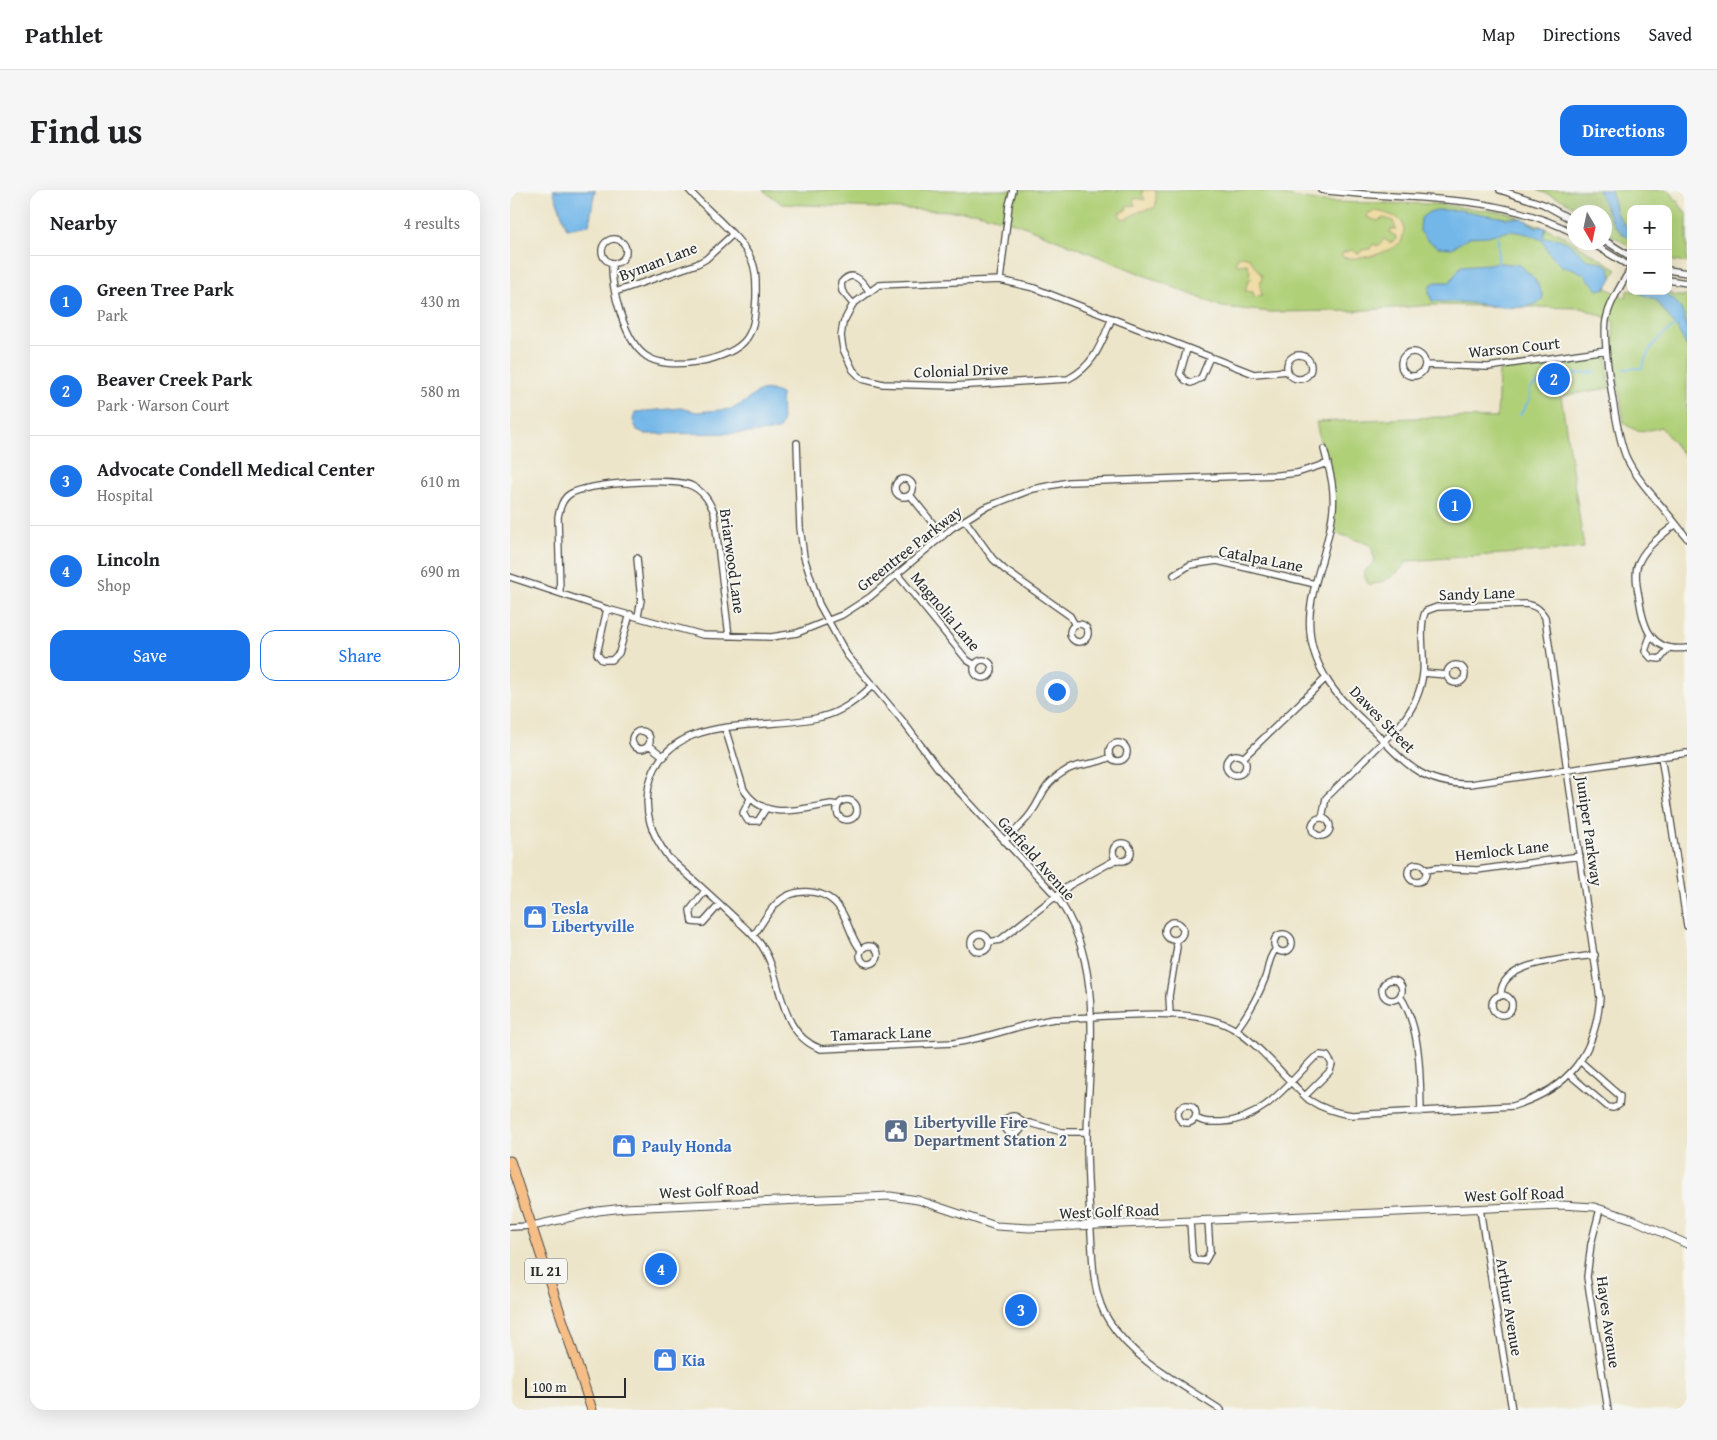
<!DOCTYPE html>
<html lang="en">
<head>
<meta charset="utf-8">
<style>
  :root { --surface:#fff; --page:#f6f6f6; --text:#202124; --muted:#757577; --line:#e0e0e0; --accent:#1a73e8 }
  body { margin:0; font-family:"Gentium Book Plus",serif; background:var(--page); color:var(--text) }
  .controls { position:absolute; right:15px; top:15px; display:grid; overflow:hidden; border-radius:10px; box-shadow:0 5px 20px #0002 }
  .controls button { width:45px; height:45px; display:grid; place-items:center; padding:0; border:0; border-bottom:1px solid var(--line); background:var(--surface); color:var(--text); font:25px sans-serif }
  .compass { position:absolute; left:1057px; top:15px; width:45px; height:45px; border-radius:50%; background:var(--surface); box-shadow:0 5px 20px #0002; rotate:171deg }
  .scale { position:absolute; left:15px; bottom:12px; width:101px; box-sizing:border-box; padding-left:5px; border:2px solid #2b2b2b; border-top:0; font-size:14px; line-height:18px; white-space:nowrap; color:#2b2b2b; -webkit-text-stroke:4px #f6f6f2; paint-order:stroke }
  .you { position:absolute; left:546px; top:501px; width:18px; height:18px; margin:-12px; border:4px solid #fff; border-radius:50%; background:#1a73e8; box-shadow:0 0 0 8px #1a73e833 }
  .badge { display:grid; place-items:center; width:32px; height:32px; border-radius:50%; background:var(--accent); color:#fff; font-size:16px; font-weight:700 }
  .pin { position:absolute; translate:-50% -50%; border:2px solid #fff; box-shadow:0 1px 5px #0006 }
  .list { margin:0; padding:0; list-style:none }
  h2 { display:flex; justify-content:space-between; align-items:center; height:65px; margin:0; padding:0 20px; font-size:21px }
  h2 small { font-size:16px; font-weight:400; color:var(--muted) }
  .list li { display:grid; grid-template-columns:32px 1fr auto; gap:15px; align-items:center; box-sizing:border-box; height:90px; padding:0 20px; border-top:1px solid var(--line) }
  .list b { display:block; font-size:19px; white-space:nowrap }
  .list p { margin:0; font-size:16px; white-space:nowrap; color:var(--muted) }
  .list em { font-size:16px; font-style:normal; color:var(--muted) }
  .actions { display:flex; gap:10px; padding:15px 20px }
  .actions a { flex:1; padding:11px 0; border:1px solid var(--accent); border-radius:15px; text-align:center; font-size:18px; color:var(--accent) }
  .actions .main { background:var(--accent); color:#fff }
  .map { position:relative; flex:none; width:1177px; height:1220px; overflow:hidden; border-radius:15px }
  header { display:flex; align-items:center; gap:30px; box-sizing:border-box; height:70px; padding:0 25px; background:var(--surface); border-bottom:1px solid var(--line) }
  header strong { font-size:24px }
  nav { display:flex; gap:28px; margin-inline-start:auto; font-size:18px }
  .intro { display:flex; align-items:center; justify-content:space-between; box-sizing:border-box; height:120px; padding:0 30px }
  h1 { margin:0; font-size:35px }
  .button { padding:12px 22px; border-radius:15px; background:var(--accent); color:#fff; font-size:18px; font-weight:700 }
  main { display:flex; gap:30px; padding:0 30px }
  aside { flex:1; background:var(--surface); border-radius:15px; box-shadow:0 5px 20px #0002 }
  .map>svg:first-child { display:block }
  .green { fill:#b0d078; stroke:#6e7e52 }
  .sand { fill:#eeda9e; stroke:#8c8264 }
  .water { fill:#73b7e9; stroke:#4f718a }
  .lines { fill:none; stroke-linecap:round; stroke-linejoin:round }
  .stream { stroke:#73b7e9; stroke-width:2 }
  .minor-casing { stroke:#484743; stroke-width:8 }
  .tertiary-casing { stroke:#484743; stroke-width:9 }
  .primary-casing { stroke:#484743; stroke-width:11 }
  .minor { stroke:#fff; stroke-width:5.5 }
  .tertiary { stroke:#fff; stroke-width:7 }
  .primary { stroke:#f6be87; stroke-width:9 }
  .labels { text-anchor:middle; stroke-width:4; stroke-linejoin:round; paint-order:stroke }
  .shield { fill:#f6f6f2; stroke:#686867; stroke-width:1 }
  .shield-label { font-size:15px; font-weight:bold; fill:#2b2b2b }
  .street-label { font-size:16px; fill:#2b2b2b; stroke:#f6f6f2 }
  .shop-label { font-size:16px; font-weight:bold; fill:#366cbe; stroke:#f6f6f2; text-anchor:start }
  .service-label { font-size:16px; font-weight:bold; fill:#4e5e75; stroke:#f6f6f2; text-anchor:start }
</style>
</head>
<body>
<header>
<strong>Pathlet</strong>
<nav><a>Map</a><a>Directions</a><a>Saved</a></nav>
</header>
<div class="intro"><h1>Find us</h1><a class="button">Directions</a></div>
<main>
<aside>
<h2>Nearby<small>4 results</small></h2>
<ul class="list">
<li><span class="badge">1</span><div><b>Green Tree Park</b><p>Park</p></div><em>430 m</em></li>
<li><span class="badge">2</span><div><b>Beaver Creek Park</b><p>Park · Warson Court</p></div><em>580 m</em></li>
<li><span class="badge">3</span><div><b>Advocate Condell Medical Center</b><p>Hospital</p></div><em>610 m</em></li>
<li><span class="badge">4</span><div><b>Lincoln</b><p>Shop</p></div><em>690 m</em></li>
</ul>
<div class="actions"><a class="main">Save</a><a>Share</a></div>
</aside>
<div class="map">
<svg width="1177" height="1220" viewBox="0 0 1177 1220">
  <rect width="100%" height="100%" fill="#f6f6f2"/>
  <filter id="ink" filterUnits="userSpaceOnUse"><feTurbulence type="fractalNoise" baseFrequency=".02" numOctaves="2"/><feDisplacementMap in="SourceGraphic" scale="10" xChannelSelector="R" yChannelSelector="G"/><feConvolveMatrix kernelMatrix="1 2 1 2 8 2 1 2 1" color-interpolation-filters="sRGB"/></filter>
  <filter id="wash" filterUnits="userSpaceOnUse"><feTurbulence type="fractalNoise" baseFrequency=".0096" numOctaves="4" result="noise"/><feDisplacementMap in="SourceGraphic" scale="20" xChannelSelector="R" yChannelSelector="G"/><feGaussianBlur stdDeviation="1.12" result="paint"/><feColorMatrix in="noise" values="0 0 0 0 0 0 0 0 0 0 0 0 0 0 0 0 0 1.4 0 .05"/><feComposite in="paint" operator="in"/></filter>
  <g filter="url(#wash)">
    <rect width="100%" height="100%" fill="#ede5c9"/>
    <!-- green -->
    <path class="green" d="M253,0H745L812,12L925,14L998,23L1050,44L1107,79L1096,98L1116,108L1117,101L1121,99V101H1156L1165,106H1177V270L1151,237C1136,241 1127,244 1114,233L1103,154L1104,131L1072,118L922,115L844,121L760,122L712,117L511,35L465,22L272,14Z
      M1027,0H1159L1177,25V73L1158,70V19H1121V57L1095,41L1094,22H1072L1053,10Z
      M1097,165L1099,198L1051,206L1074,358L898,371C887,384 876,393 859,395L853,383L865,371L861,355L818,340L823,309L806,232L930,227L987,228L989,181Z"/>
    <!-- sand -->
    <path class="sand" d="M633,0H646V15L644,18L631,21L615,29L611,28L609,23L616,20L617,16L626,15L623,12L625,8L635,10L632,4Z
      M867,21C884,26 901,28 891,52C876,64 851,71 832,67V63L842,60L849,64L852,60L860,59L863,54L868,56L874,49L880,53L886,49V46L880,43L881,39H886L883,31L874,28L867,31L857,27L858,23Z
      M733,66L739,68L752,86L750,96L752,105L744,107L743,102L735,101L738,91L742,88L739,85L740,81L737,74L727,75L726,72L728,67Z"/>
    <!-- water -->
    <path class="water" d="M43,0H85L79,35L57,39Z
      M1088,0H1101L1106,23L1121,43V48C1102,42 1096,17 1088,0Z
      M927,20H949L996,28H1011L1025,36L1036,38L1033,48C1058,47 1061,55 1077,70C1086,71 1093,71 1100,78L1102,88L1096,98L1088,100L1074,84L1061,78L1051,76L1039,63L1032,50L1018,44L1002,41L988,43L978,46L960,47L942,58L928,57L917,50L910,41L911,28L919,22Z
      M992,73L1010,75L1025,89L1033,106L1032,110C1014,125 972,113 950,112C941,112 932,112 922,111L919,102L920,95L926,92H940L951,76Z
      M1149,101C1176,112 1177,132 1177,157L1167,138L1146,110L1127,102Z
      M261,200L271,204L272,233L269,240L240,243L136,244L127,240L123,230L125,222L171,218L187,222L222,219L235,212L249,201Z"/>
    <g class="lines">
      <!-- stream -->
      <path class="stream" d="M988,43V74
        M1114,179L1132,178C1138,158 1148,146 1167,135
        M1010,225L1020,209V199L1035,187L1085,182"/>
    </g>
  </g>
  <g filter="url(#ink)">
    <g class="lines">
      <defs>
        <path id="minor" d="M811,0C904,12 978,0 1064,43
          M990,0L1033,14L1064,31
          M92 61a12 12 0 1 1 24 0a12 12 0 1 1-24 0Z
          M1094,50L1121,67
          M1080,52L1121,77
          M102,73C101,98 114,151 136,166C157,182 222,171 237,148C245,136 245,122 246,108C246,96 247,82 242,71C230,45 198,22 179,0
          M1121,78C1112,94 1100,111 1096,130C1092,152 1107,249 1117,269C1129,293 1150,313 1166,334
          M1158,80L1177,83
          M490,90L499,15L503,0
          M1158,90L1177,93
          M105,102L187,74L196,69L222,45
          M343,114L332,101L331,93C342,79 351,89 359,101
          M602,128C591,154 584,176 558,189L443,196L373,194L352,189L343,180L333,159L331,146L333,133L343,114L369,95L490,90L524,98L744,184L778,181
          M677,159L670,184L675,190L681,193L691,188L700,167
          M891 174a12 12 0 1 1 24 0a12 12 0 1 1-24 0Z
          M777 177a12 12 0 1 1 24 0a12 12 0 1 1-24 0Z
          M915,175L978,177L1096,160
          M287,253L290,338L294,367L309,414L337,465L391,529L430,581L546,706C598,776 577,872 577,953C577,983 579,1013 581,1043C583,1073 582,1105 599,1131C625,1172 672,1194 711,1220
          M814,259C819,279 825,297 823,319C817,381 778,426 816,488C828,509 850,527 867,544C895,575 916,595 960,594L1177,563
          M385 298a9 9 0 1 1 18 0a9 9 0 1 1-18 0Z
          M400,305L433,346
          M455,330L483,369L495,380L560,426L565,435
          M1177,348L1166,334C1151,346 1133,358 1127,377C1125,386 1127,398 1129,407C1133,437 1141,463 1177,458
          M127,368L131,410L128,426
          M387,384L457,470L465,475
          M664,385L680,375L707,371L805,394
          M0,387L97,419L193,445L261,447L287,443L332,425L360,407L442,338L474,318L523,299L559,292L769,285L787,283L818,273
          M50,402L48,327C50,318 52,309 60,304C76,293 166,287 182,296C194,302 199,311 204,322L219,446
          M97,419L87,464L92,470H102L109,463L120,424
          M560 443a9 9 0 1 1 18 0a9 9 0 1 1-18 0Z
          M1140,447L1135,461L1141,468L1150,469L1159,458
          M464 479a9 9 0 1 1 18 0a9 9 0 1 1-18 0Z
          M937 484a9 9 0 1 1 18 0a9 9 0 1 1-18 0Z
          M913,483L937,485
          M362,496C347,510 332,522 311,527C255,542 157,519 139,595C133,623 142,645 158,667C180,687 204,708 226,729C235,738 245,746 252,756C274,790 267,843 311,859L443,853C477,849 509,834 544,829C593,828 684,814 724,839C750,855 776,889 799,910C813,919 826,923 842,925L1003,916C1058,899 1085,866 1090,808L1035,427C1030,419 1026,416 1016,414L927,417L916,421C908,433 915,467 913,483C911,502 902,520 890,535L816,608L812,628
          M215,538L234,600C255,632 290,619 321,614L328,615
          M122 550a9 9 0 1 1 18 0a9 9 0 1 1-18 0Z
          M599 562a9 9 0 1 1 18 0a9 9 0 1 1-18 0Z
          M139,555L154,567
          M716 575a10 10 0 1 1 20 0a10 10 0 1 1-20 0Z
          M1151,566L1177,736
          M733,568L816,488
          M240,609L233,623L238,631H248L255,620
          M327 620a10 10 0 1 1 20 0a10 10 0 1 1-20 0Z
          M802 637a9 9 0 1 1 18 0a9 9 0 1 1-18 0Z
          M494,651C504,642 514,633 521,623C534,605 531,597 552,583C566,572 586,576 600,567
          M603 662a9 9 0 1 1 18 0a9 9 0 1 1-18 0Z
          M898 683a9 9 0 1 1 18 0a9 9 0 1 1-18 0Z
          M916,680L927,678L967,680L1070,666
          M195,701L180,720L182,732L193,733L210,714
          M655 741a9 9 0 1 1 18 0a9 9 0 1 1-18 0Z
          M764 753a9 9 0 1 1 18 0a9 9 0 1 1-18 0Z
          M461 753a9 9 0 1 1 18 0a9 9 0 1 1-18 0Z
          M243,746C251,736 257,723 266,714C284,696 316,698 330,719C339,732 341,749 351,760
          M479,752L490,750L560,695L607,669
          M350 765a9 9 0 1 1 18 0a9 9 0 1 1-18 0Z
          M872 800a10 10 0 1 1 20 0a10 10 0 1 1-20 0Z
          M982 815a10 10 0 1 1 20 0a10 10 0 1 1-20 0Z
          M890,806C911,837 910,885 911,922
          M991,806C988,770 1061,769 1085,765
          M660,825L659,806L667,757L666,750
          M726,840C738,824 748,807 755,788C759,777 758,768 766,759
          M1060,885L1098,917L1103,918L1109,915L1110,906L1071,872
          M668 924a9 9 0 1 1 18 0a9 9 0 1 1-18 0Z
          M494 935a9 9 0 1 1 18 0a9 9 0 1 1-18 0Z
          M686,928C694,933 702,932 712,932C752,930 777,895 804,868L810,865L817,866L822,874L820,881L795,906
          M512,933H520L552,942H577
          M970,1019L1002,1220
          M1090,1019L1081,1054L1077,1087L1098,1220
          M680,1031L682,1063L685,1070L695,1071L700,1062L698,1030
          M0,1037L22,1036"/>
        <path id="tertiary" d="M22,1036L88,1021L114,1018L380,1006L408,1010L486,1036L519,1038L1051,1015L1084,1017L1122,1029L1177,1054"/>
        <path id="primary" d="M0,971L82,1220"/>
      </defs>
      <!-- minor casing -->
      <use href="#minor" class="minor-casing"/>
      <!-- tertiary casing -->
      <use href="#tertiary" class="tertiary-casing"/>
      <!-- primary casing -->
      <use href="#primary" class="primary-casing"/>
      <!-- minor -->
      <use href="#minor" class="minor"/>
      <!-- tertiary -->
      <use href="#tertiary" class="tertiary"/>
      <!-- primary -->
      <use href="#primary" class="primary"/>
    </g>
  </g>
  <!-- icons -->
  <defs>
    <symbol id="shop-square" viewBox="-11 -11 22 22"><rect x="-9" y="-9" width="18" height="18" rx="4" fill="#3f7fe0" stroke="#f6f6f2"/><path d="M-5-2.5h2.3a2.7 3.5 0 0 1 5.4 0H5L5.5 6h-11ZM-1.5-2.5h3a1.5 2.3 0 0 0-3 0Z" fill="#fff"/></symbol>
    <symbol id="civic-square" viewBox="-11 -11 22 22"><rect x="-9" y="-9" width="18" height="18" rx="4" fill="#5c6f8a" stroke="#f6f6f2"/><path d="M-.6-6.5H3V-4.5H.6V-3L4-1V1h2V6H-6V1h2V-1L-.6-3ZM-1.2 2.5V6h2.4V2.5Z" fill="#fff"/></symbol>
  </defs>
  <g fill-rule="evenodd">
    <use href="#shop-square" x="11" y="713" width="28" height="28"/>
    <use href="#civic-square" x="372" y="927" width="28" height="28"/>
    <use href="#shop-square" x="100" y="942" width="28" height="28"/>
    <use href="#shop-square" x="141" y="1156" width="28" height="28"/>
  </g>
  <g class="labels">
    <!-- shield labels -->
    <rect class="shield" x="15" y="1068.5" width="42" height="25" rx="4"/>
    <g class="shield-label">
      <text x="36" y="1086">IL 21</text>
    </g>
    <!-- street labels -->
    <g class="street-label">
      <text transform="translate(148 71) rotate(-21)" y="6">Byman Lane</text>
      <text transform="translate(1004 157) rotate(-6)" y="6">Warson Court</text>
      <text transform="translate(451 180) rotate(-2)" y="6">Colonial Drive</text>
      <text transform="translate(399 358) rotate(-38)" y="6">Greentree Parkway</text>
      <text transform="translate(751 368) rotate(11)" y="6">Catalpa Lane</text>
      <text transform="translate(223 371) rotate(82)" y="6">Briarwood Lane</text>
      <text transform="translate(967 403) rotate(-2)" y="6">Sandy Lane</text>
      <text transform="translate(436 421) rotate(50)" y="6">Magnolia Lane</text>
      <text transform="translate(873 529) rotate(46)" y="6">Dawes Street</text>
      <text transform="translate(1080 641) rotate(82)" y="6">Juniper Parkway</text>
      <text transform="translate(992 660) rotate(-6)" y="6">Hemlock Lane</text>
      <text transform="translate(527 668) rotate(48)" y="6">Garfield Avenue</text>
      <text transform="translate(371 843) rotate(-2)" y="6">Tamarack Lane</text>
      <text transform="translate(199 1000) rotate(-3)" y="6">West Golf Road</text>
      <text transform="translate(1004 1004) rotate(-2)" y="6">West Golf Road</text>
      <text transform="translate(599 1021) rotate(-2)" y="6">West Golf Road</text>
      <text transform="translate(1000 1117) rotate(81)" y="6">Arthur Avenue</text>
      <text transform="translate(1099 1132) rotate(82)" y="6">Hayes Avenue</text>
    </g>
    <!-- shop labels -->
    <g class="shop-label">
      <text x="42" y="724">Tesla<tspan x="42" dy="18">Libertyville</tspan></text>
      <text x="132" y="962">Pauly Honda</text>
      <text x="172" y="1176">Kia</text>
    </g>
    <!-- service labels -->
    <g class="service-label">
      <text x="404" y="938">Libertyville Fire<tspan x="404" dy="18">Department Station 2</tspan></text>
    </g>
  </g>
</svg>
<div class="controls">
<button>+</button>
<button>−</button>
</div>
<svg class="compass" viewBox="-18 -18 36 36"><path d="M0-13l5 13h-10z" fill="#e53935"/><path d="M0 13l5-13h-10z" fill="#757577"/></svg>
<div class="scale">100 m</div>
<div class="you"></div>
<div class="pin badge" style="left:945px;top:315px">1</div>
<div class="pin badge" style="left:1044px;top:189px">2</div>
<div class="pin badge" style="left:511px;top:1120px">3</div>
<div class="pin badge" style="left:151px;top:1079px">4</div>
</div>
</main>
</body>
</html>
